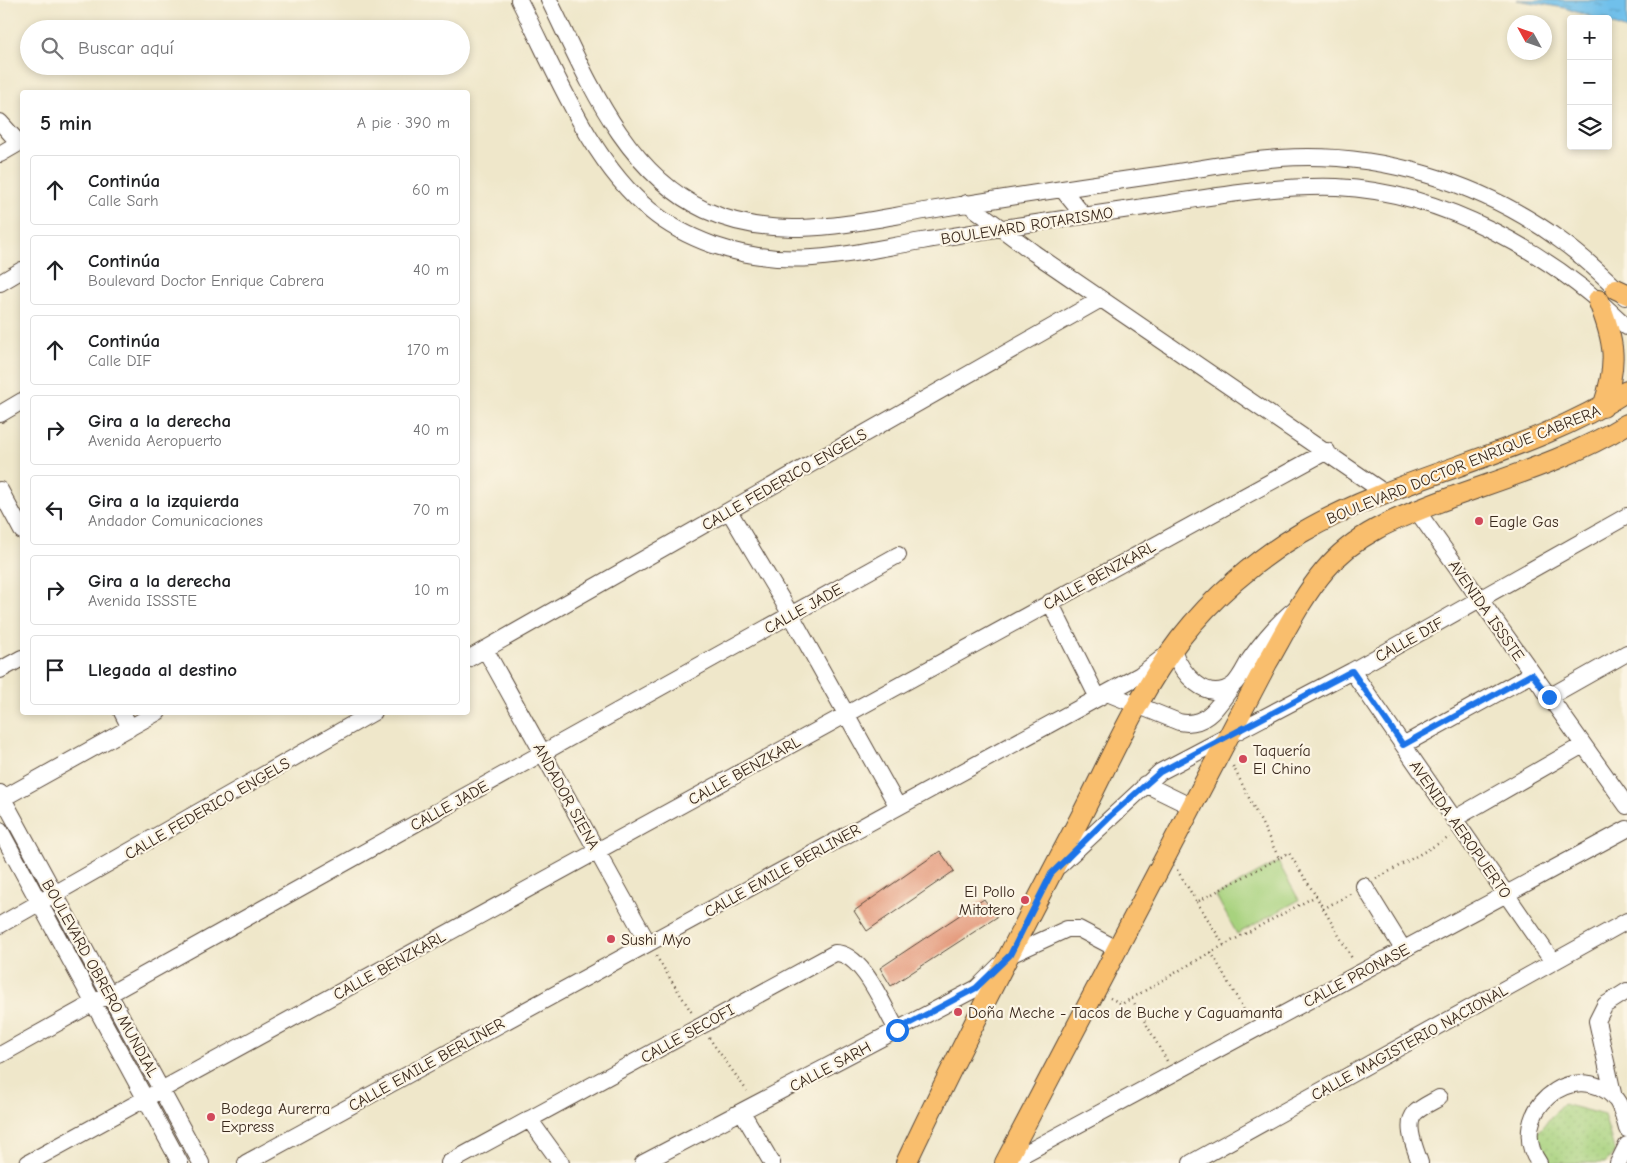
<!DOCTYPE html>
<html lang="es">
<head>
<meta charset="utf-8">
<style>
  :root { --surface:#fff; --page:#f6f6f6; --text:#202124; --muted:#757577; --line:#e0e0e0 }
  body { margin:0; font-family:"Comic Neue",sans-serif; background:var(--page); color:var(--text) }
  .controls { position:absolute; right:15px; top:15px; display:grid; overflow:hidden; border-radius:5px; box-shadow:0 2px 8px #0003 }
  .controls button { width:45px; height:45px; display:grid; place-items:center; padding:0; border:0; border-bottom:1px solid var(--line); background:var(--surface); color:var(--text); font:25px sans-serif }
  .compass { position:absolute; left:1507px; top:15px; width:45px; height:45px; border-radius:50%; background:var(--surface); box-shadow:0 2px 8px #0003; rotate:310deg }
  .stop { position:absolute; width:15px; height:15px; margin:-11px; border:4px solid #1a73e8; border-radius:50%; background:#fff }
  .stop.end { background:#1a73e8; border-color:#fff; box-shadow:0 1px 5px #0008 }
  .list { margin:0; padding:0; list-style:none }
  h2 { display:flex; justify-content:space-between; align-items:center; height:65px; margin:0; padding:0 20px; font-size:21px }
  h2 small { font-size:16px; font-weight:400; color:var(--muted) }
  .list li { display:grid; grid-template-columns:32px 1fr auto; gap:15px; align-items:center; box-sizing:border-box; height:70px; margin:0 10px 10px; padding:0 10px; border:1px solid var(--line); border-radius:5px }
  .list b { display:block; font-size:19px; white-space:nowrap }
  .list p { margin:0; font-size:16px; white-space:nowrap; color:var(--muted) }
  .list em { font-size:16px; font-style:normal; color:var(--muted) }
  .icon { flex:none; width:28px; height:28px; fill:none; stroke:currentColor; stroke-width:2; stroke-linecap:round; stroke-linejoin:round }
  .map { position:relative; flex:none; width:1627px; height:1163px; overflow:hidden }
  .search { position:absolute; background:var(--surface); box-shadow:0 2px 8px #0003; left:20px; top:20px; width:450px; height:55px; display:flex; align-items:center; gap:12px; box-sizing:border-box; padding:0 18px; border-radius:28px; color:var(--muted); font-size:19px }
  .panel { position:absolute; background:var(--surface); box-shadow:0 2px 8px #0003; left:20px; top:90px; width:450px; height:625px; border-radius:5px }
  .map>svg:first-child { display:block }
  .park { fill:url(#park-dots); stroke:#717e4e }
  .garden { fill:#a7d27e; stroke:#717e4e }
  .water { fill:url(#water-ripples); stroke:#567584 }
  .building { fill:#e39678 }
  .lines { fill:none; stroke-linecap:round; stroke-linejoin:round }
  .minor-casing { stroke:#564638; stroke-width:18 }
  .major-casing { stroke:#564638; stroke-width:22 }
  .path { stroke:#564638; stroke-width:2.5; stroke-dasharray:1 4; stroke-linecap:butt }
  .minor { stroke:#fff; stroke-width:16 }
  .major { stroke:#f9be6d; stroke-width:20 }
  .route { stroke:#1a73e8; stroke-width:6 }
  .poi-dot { fill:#d1495b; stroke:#fcf5e5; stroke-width:2 }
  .labels { text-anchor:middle; stroke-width:4.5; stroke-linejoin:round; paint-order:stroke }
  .street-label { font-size:16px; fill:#3b2a1e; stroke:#fcf5e5 }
  .poi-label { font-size:16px; fill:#3b2a1e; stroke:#fcf5e5; text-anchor:start }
</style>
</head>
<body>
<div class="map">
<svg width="1627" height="1163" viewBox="0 0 1627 1163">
  <defs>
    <pattern id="park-dots" width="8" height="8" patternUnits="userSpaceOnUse" patternTransform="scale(1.25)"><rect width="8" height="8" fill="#a7d27e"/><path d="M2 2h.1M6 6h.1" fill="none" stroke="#91b46c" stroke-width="1.8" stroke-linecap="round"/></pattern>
    <pattern id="water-ripples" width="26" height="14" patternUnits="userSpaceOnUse" patternTransform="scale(1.25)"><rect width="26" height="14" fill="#70c0eb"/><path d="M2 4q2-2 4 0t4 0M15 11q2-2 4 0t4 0" fill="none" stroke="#5d9cbe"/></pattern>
  </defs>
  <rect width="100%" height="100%" fill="#fcf5e5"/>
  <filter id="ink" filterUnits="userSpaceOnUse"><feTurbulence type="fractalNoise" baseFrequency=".02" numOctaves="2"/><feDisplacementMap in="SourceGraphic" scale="10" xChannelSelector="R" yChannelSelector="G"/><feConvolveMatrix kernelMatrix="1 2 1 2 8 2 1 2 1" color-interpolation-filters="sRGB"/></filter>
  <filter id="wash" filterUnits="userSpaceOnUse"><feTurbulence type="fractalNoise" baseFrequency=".0096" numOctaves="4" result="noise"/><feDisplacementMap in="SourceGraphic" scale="20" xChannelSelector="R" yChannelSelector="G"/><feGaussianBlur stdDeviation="1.12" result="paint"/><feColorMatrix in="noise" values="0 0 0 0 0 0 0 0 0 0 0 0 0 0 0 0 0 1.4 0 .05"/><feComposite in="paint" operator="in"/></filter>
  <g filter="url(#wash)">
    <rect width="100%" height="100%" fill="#efe7ca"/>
    <!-- park -->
    <path class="park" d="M1563,1104L1604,1115L1615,1152L1605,1163H1541L1533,1137Z"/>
    <!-- garden -->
    <path class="garden" d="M1278,862L1299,900L1237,934L1216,896Z"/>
    <!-- water -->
    <path class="water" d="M1517,0H1627V30L1608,23V19H1597L1565,8Z"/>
    <g id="blocks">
      <!-- building -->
      <path class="building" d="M940,851L954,871L867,931L854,911Z
        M984,899L997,917L891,986L880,968Z"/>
    </g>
  </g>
  <g filter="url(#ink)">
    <use href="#blocks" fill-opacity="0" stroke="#564638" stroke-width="1"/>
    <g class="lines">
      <defs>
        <path id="minor" d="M519,0C554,68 591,164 651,211C669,226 691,237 713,245C790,271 845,254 922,241C998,228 1075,217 1151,206C1212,197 1275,185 1337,187C1444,192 1551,253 1627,327
          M549,0C586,75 623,172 705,210C774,242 847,224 918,212C995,199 1073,187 1151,176C1194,170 1237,161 1280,158C1378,151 1481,182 1560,240C1584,257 1605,277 1625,297
          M0,122L19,143L0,154
          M1062,189L1084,216
          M967,203L1034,253L1385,493
          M0,283L22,270
          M0,414L22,401
          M0,490L22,531
          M729,511L791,615L898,807
          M1417,511L1627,806
          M1050,602L1098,698
          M485,649L648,943
          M468,659L1101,299
          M0,670L22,658
          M1352,671L1553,962
          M1107,693L1179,722C1207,728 1219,704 1233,685
          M1549,697L1627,653
          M122,712L130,728
          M1403,745L1532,674
          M1145,784L1192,807
          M0,793L201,1163
          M0,800L158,712
          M1454,819L1583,745
          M0,830L180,1163
          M1059,866L1160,772L1352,671L1627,516
          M1364,886L1403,949
          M0,925L374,712
          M0,1055L898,555
          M1614,1098L1597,1021L1605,1005L1627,991
          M742,1112L772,1163
          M529,1119L561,1163
          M28,1163L1327,451
          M246,1163L1107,693L1140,675L1173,650C1181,672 1206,705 1233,685C1240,679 1245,667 1250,659C1264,639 1277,623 1296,608
          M449,1163L835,953C863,953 884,1008 897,1030
          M643,1163L977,988L1010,955L1067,929H1079L1117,949
          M1007,1163L1627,829
          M1191,1163L1627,921
          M1420,1163C1416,1150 1404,1125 1415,1113C1421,1107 1432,1102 1439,1098
          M1539,1163C1505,1115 1572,1056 1614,1097C1622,1106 1624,1118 1627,1129
          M1618,1163L1627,1145"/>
        <path id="major" d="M1616,289L1627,294
          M1598,300C1615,342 1618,363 1603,407
          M906,1163C960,1049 1018,936 1077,824C1109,763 1137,695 1180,639C1212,598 1255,560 1301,533C1403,473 1527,456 1627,391
          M1005,1163L1267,663C1285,632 1302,597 1325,570C1358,530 1406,515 1452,497C1511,476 1574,457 1627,424"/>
      </defs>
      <!-- minor casing -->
      <use href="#minor" class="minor-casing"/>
      <!-- major casing -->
      <use href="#major" class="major-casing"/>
      <!-- path -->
      <path class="path" d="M1233,766L1279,858L1289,853L1316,896
        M1177,870L1197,902L1279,858
        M1376,879L1450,837
        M1197,902L1224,945
        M1323,909L1352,893
        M1211,952L1248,1017
        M656,956L692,1013
        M1110,998L1122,1004L1211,952L1316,896L1353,960
        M1132,999L1167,1061
        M709,1038L747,1091"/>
      <!-- minor -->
      <use href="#minor" class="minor"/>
      <!-- major -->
      <use href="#major" class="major"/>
    </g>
  </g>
  <g class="lines" filter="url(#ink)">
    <!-- route -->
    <path class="route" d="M897,1030L976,988L1010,955L1051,874L1110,816L1160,772L1352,671L1403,745L1532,674L1549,697"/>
  </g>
  <!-- markers -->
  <g class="poi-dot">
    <circle cx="1479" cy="521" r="5"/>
    <circle cx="1243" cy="759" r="5"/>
    <circle cx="1025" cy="900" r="5"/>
    <circle cx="611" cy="939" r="5"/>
    <circle cx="958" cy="1012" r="5"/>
    <circle cx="211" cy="1117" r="5"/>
  </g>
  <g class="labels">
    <!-- street labels -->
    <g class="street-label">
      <text transform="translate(1027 225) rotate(-9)" y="6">BOULEVARD ROTARISMO</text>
      <text transform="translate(1463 464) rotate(-22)" y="6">BOULEVARD DOCTOR ENRIQUE CABRERA</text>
      <text transform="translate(784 479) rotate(-30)" y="6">CALLE FEDERICO ENGELS</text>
      <text transform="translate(1099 575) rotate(-29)" y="6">CALLE BENZKARL</text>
      <text transform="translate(803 608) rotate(-29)" y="6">CALLE JADE</text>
      <text transform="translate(1487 610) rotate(55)" y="6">AVENIDA ISSSTE</text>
      <text transform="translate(1409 639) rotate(-29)" y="6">CALLE DIF</text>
      <text transform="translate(744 770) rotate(-29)" y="6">CALLE BENZKARL</text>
      <text transform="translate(567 796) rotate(61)" y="6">ANDADOR SIENA</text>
      <text transform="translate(449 805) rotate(-29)" y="6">CALLE JADE</text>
      <text transform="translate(207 808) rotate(-30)" y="6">CALLE FEDERICO ENGELS</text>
      <text transform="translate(1461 829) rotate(55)" y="6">AVENIDA AEROPUERTO</text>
      <text transform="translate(782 870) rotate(-29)" y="6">CALLE EMILE BERLINER</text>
      <text transform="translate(389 965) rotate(-29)" y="6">CALLE BENZKARL</text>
      <text transform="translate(1356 975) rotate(-28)" y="6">CALLE PRONASE</text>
      <text transform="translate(101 978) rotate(61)" y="6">BOULEVARD OBRERO MUNDIAL</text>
      <text transform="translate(687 1033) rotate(-29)" y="6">CALLE SECOFI</text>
      <text transform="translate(1409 1042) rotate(-29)" y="6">CALLE MAGISTERIO NACIONAL</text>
      <text transform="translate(426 1064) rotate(-29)" y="6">CALLE EMILE BERLINER</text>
      <text transform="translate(830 1066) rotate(-28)" y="6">CALLE SARH</text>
    </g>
    <!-- poi labels -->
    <g class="poi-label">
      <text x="1489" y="527">Eagle Gas</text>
      <text x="1253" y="756">Taquería<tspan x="1253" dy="18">El Chino</tspan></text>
      <text x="1015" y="897" text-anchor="end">El Pollo<tspan x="1015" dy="18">Mitotero</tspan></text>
      <text x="621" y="945">Sushi Myo</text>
      <text x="968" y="1018">Doña Meche - Tacos de Buche y Caguamanta</text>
      <text x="221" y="1114">Bodega Aurerra<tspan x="221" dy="18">Express</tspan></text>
    </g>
  </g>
</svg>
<div class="controls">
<button>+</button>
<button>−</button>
<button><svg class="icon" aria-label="layers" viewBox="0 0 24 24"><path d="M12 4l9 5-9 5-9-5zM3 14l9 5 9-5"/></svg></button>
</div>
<svg class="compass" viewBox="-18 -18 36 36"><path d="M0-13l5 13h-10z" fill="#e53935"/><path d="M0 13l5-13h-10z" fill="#757577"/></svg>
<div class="stop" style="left:897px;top:1030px"></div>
<div class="stop end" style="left:1549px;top:697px"></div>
<div class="search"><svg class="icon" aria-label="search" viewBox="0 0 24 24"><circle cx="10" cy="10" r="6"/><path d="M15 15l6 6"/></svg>Buscar aquí</div>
<section class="panel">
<h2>5 min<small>A pie · 390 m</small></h2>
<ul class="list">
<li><svg class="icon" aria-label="ahead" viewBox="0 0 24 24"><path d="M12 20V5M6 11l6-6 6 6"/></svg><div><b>Continúa</b><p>Calle Sarh</p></div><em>60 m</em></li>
<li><svg class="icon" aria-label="ahead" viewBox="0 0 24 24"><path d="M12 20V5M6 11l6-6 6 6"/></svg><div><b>Continúa</b><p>Boulevard Doctor Enrique Cabrera</p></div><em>40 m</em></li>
<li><svg class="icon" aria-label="ahead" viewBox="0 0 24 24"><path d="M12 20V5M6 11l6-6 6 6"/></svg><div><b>Continúa</b><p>Calle DIF</p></div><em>170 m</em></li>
<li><svg class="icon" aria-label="right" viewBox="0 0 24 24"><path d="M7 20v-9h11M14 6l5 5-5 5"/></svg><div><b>Gira a la derecha</b><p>Avenida Aeropuerto</p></div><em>40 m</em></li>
<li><svg class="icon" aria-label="left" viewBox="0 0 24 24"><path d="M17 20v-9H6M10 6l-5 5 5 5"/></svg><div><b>Gira a la izquierda</b><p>Andador Comunicaciones</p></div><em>70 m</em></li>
<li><svg class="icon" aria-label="right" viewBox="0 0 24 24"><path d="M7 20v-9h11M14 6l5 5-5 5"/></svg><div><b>Gira a la derecha</b><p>Avenida ISSSTE</p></div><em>10 m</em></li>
<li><svg class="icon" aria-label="arrive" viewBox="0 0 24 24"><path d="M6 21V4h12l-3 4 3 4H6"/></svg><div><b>Llegada al destino</b></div></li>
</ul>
</section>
</div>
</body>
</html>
